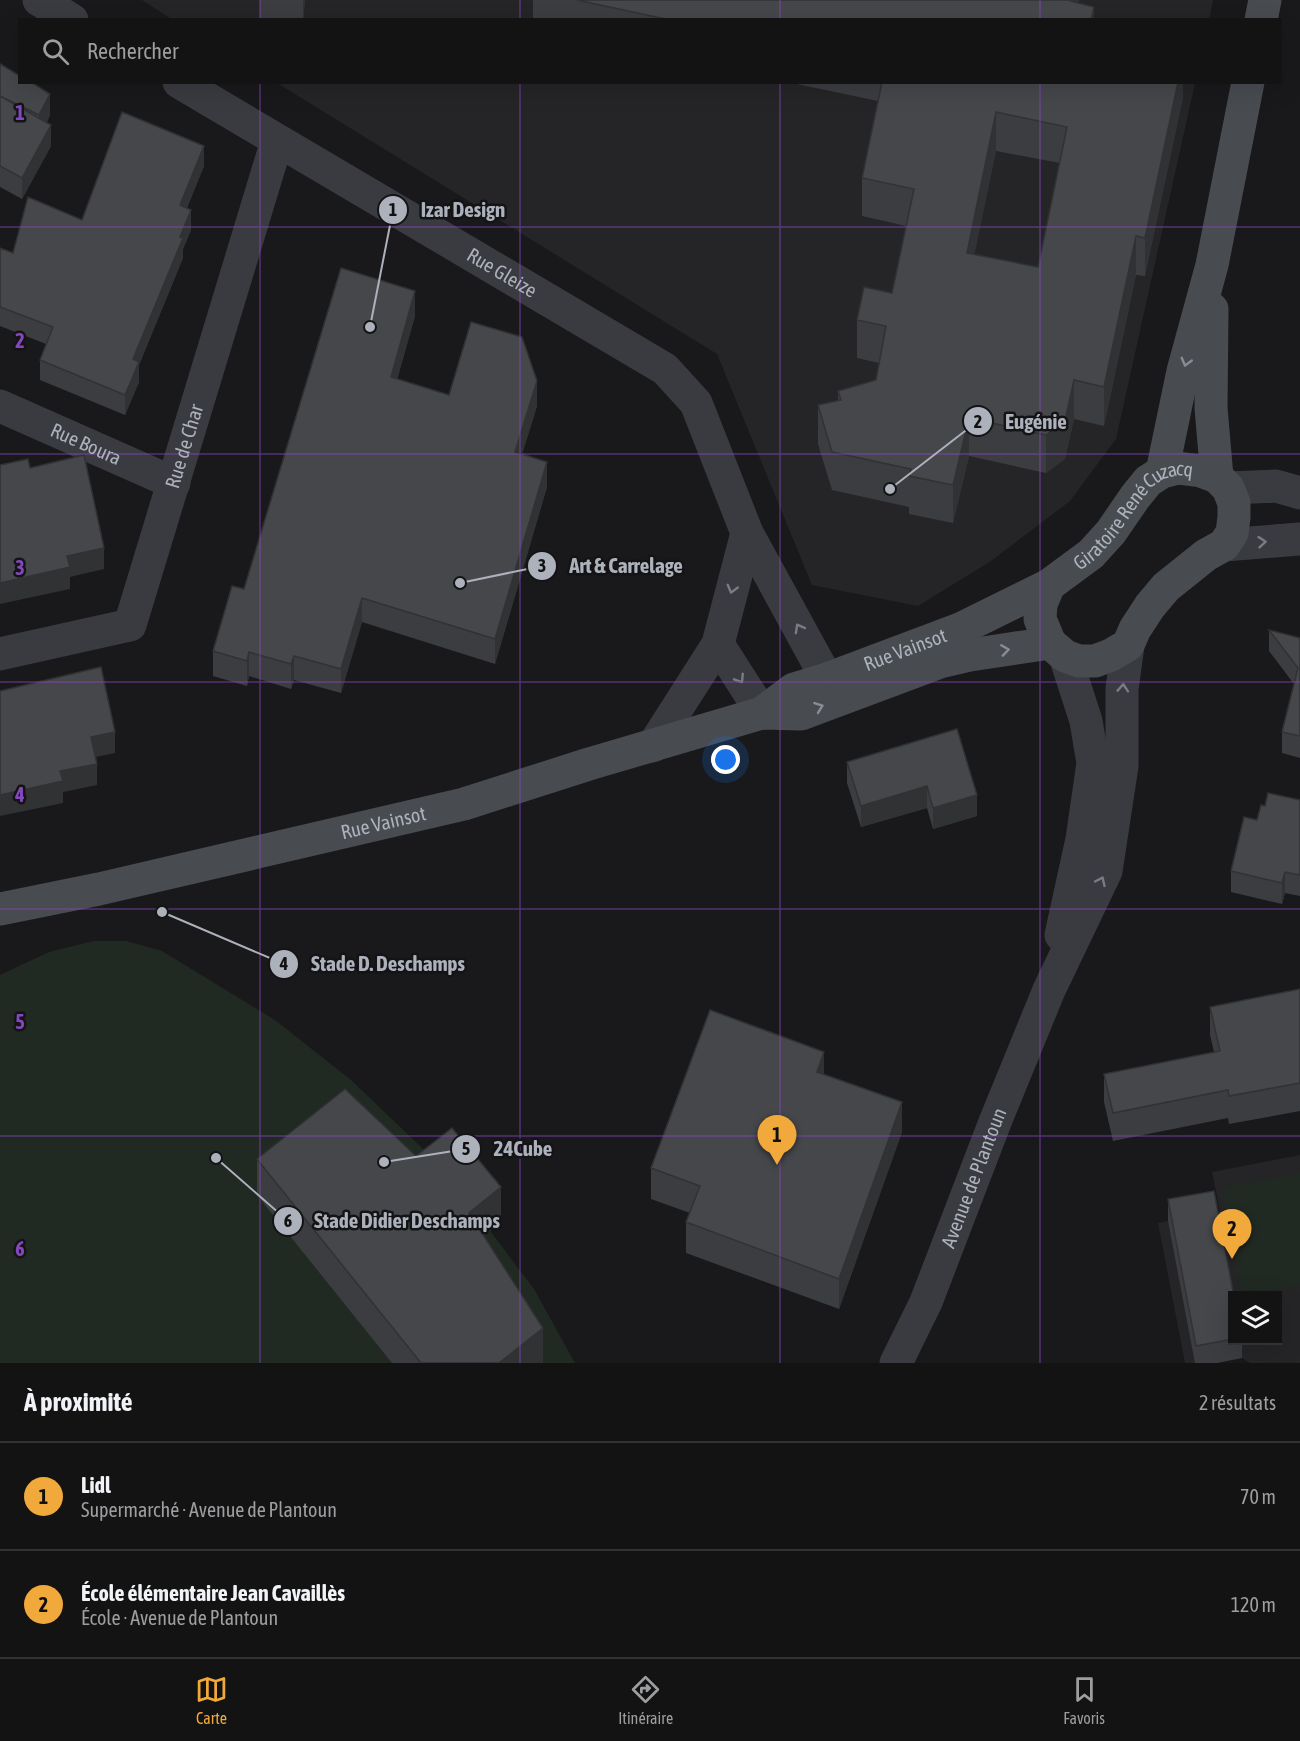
<!DOCTYPE html>
<html lang="fr">
<head>
<meta charset="utf-8">
<style>
  :root { --surface:#131314; --page:#1c1c1d; --text:#f1f3f6; --muted:#9d9ea0; --line:#323234; --accent:#f1a93b }
  body { margin:0; font-family:"Asap Condensed",sans-serif; background:var(--page); color:var(--text) }
  .controls { position:absolute; right:18px; bottom:18px; display:grid; overflow:hidden; border-radius:0px; box-shadow:0 6px 24px #0002 }
  .controls button { width:54px; height:54px; display:grid; place-items:center; padding:0; border:0; border-bottom:2px solid var(--line); background:var(--surface); color:var(--text); font:30px sans-serif }
  .you { position:absolute; left:726px; top:760px; width:21px; height:21px; margin:-15px; border:4px solid #fff; border-radius:50%; background:#1a73e8; box-shadow:0 0 0 9px #1a73e833 }
  .badge { display:grid; place-items:center; width:39px; height:39px; border-radius:50%; background:var(--accent); color:#111; font-size:20px; font-weight:700 }
  .pin { position:absolute; translate:-50% -50px; filter:drop-shadow(0 2px 3px #0008) }
  .pin::after { content:''; position:absolute; top:32px; width:21px; height:18px; background:inherit; clip-path:polygon(0 0,100% 0,50% 100%) }
  .list { margin:0; padding:0; list-style:none }
  h2 { display:flex; justify-content:space-between; align-items:center; height:78px; margin:0; padding:0 24px; font-size:26px }
  h2 small { font-size:20px; font-weight:400; color:var(--muted) }
  .list li { display:grid; grid-template-columns:39px 1fr auto; gap:18px; align-items:center; box-sizing:border-box; height:108px; padding:0 24px; border-top:2px solid var(--line) }
  .list b { display:block; font-size:22px; white-space:nowrap }
  .list p { margin:0; font-size:20px; white-space:nowrap; color:var(--muted) }
  .list em { font-size:20px; font-style:normal; color:var(--muted) }
  .icon { flex:none; width:33px; height:33px; fill:none; stroke:currentColor; stroke-width:2; stroke-linecap:round; stroke-linejoin:round }
  .map { position:relative; flex:none; width:1300px; height:1363px; overflow:hidden }
  .search { position:absolute; background:var(--surface); box-shadow:0 6px 24px #0002; left:18px; right:18px; top:18px; height:66px; display:flex; align-items:center; gap:15px; box-sizing:border-box; padding:0 21px; border-radius:0px; color:var(--muted); font-size:22px }
  .sheet { height:294px; background:var(--surface) }
  nav { display:flex; justify-content:space-around; align-items:center; box-sizing:border-box; height:84px; border-top:2px solid var(--line); background:var(--surface); font-size:16px; color:var(--muted) }
  nav a { display:grid; justify-items:center; gap:3px }
  nav .on { color:var(--accent) }
  .map>svg:first-child { display:block }
  .built { fill:#252528; fill-rule:evenodd }
  .green { fill:#212a22 }
  .lines { fill:none; stroke-linecap:round; stroke-linejoin:round }
  .minor { stroke:#3a3b40; stroke-width:33 }
  .tertiary { stroke:#3a3b40; stroke-width:33 }
  .secondary { stroke:#484b50; stroke-width:33 }
  .wall { fill:#3c3d40; fill-rule:evenodd }
  .shaded-wall { fill:#313234 }
  .building { fill:#46474b; stroke:#313234; stroke-width:1.5; fill-rule:evenodd }
  .oneway { stroke:#898d96 }
  .oneway2 { stroke:#797c84 }
  .grid { fill:none; stroke:#8547be; stroke-width:1.5; stroke-opacity:0.55 }
  .labels { text-anchor:middle; stroke-width:5; stroke-linejoin:round; paint-order:stroke }
  .street-label { font-size:20px; fill:#acb1bb; stroke:#141416 }
  .grid-label { font-size:20px; text-anchor:middle; font-weight:bold; fill:#8547be; stroke:#141416; stroke-width:5; stroke-linejoin:round; paint-order:stroke }
  .leader { fill:none; stroke:#acb1bb; stroke-width:2 }
  .callout-dot { fill:#acb1bb; stroke:#141416; stroke-width:2 }
  .mark-label { font-size:18px; text-anchor:middle; font-weight:bold; fill:#111 }
  .callout-label { font-size:21px; text-anchor:middle; font-weight:bold; fill:#acb1bb; stroke:#141416; stroke-width:5; stroke-linejoin:round; paint-order:stroke }
</style>
</head>
<body>
<div class="map">
<svg width="1300" height="1363" viewBox="0 0 1300 1363">
  <rect width="100%" height="100%" fill="#19191b"/>
  <!-- built -->
  <path class="built" d="M142,0H1213L1209,20H173Z
    M277,83H1195L1116,439L1070,501L991,561L918,606L812,585L717,354Z
    M1300,1155V1363H1250L1242,1358L1217,1363H1185L1158,1223L1220,1211L1212,1172ZM1232,1296H1278V1340H1232Z"/>
  <!-- green -->
  <path class="green" d="M94,941H126L162,951L275,1020L351,1080L420,1146L490,1231L534,1289L575,1363H0V975L49,952Z
    M1300,1173V1285L1242,1295L1222,1188Z"/>
  <g class="lines">
    <!-- minor -->
    <g class="minor">
      <path d="M39,0L72,20"/>
      <path id="s1" d="M179,82L665,369L696,403L747,533L827,679"/>
      <path id="s2" d="M0,406L174,483"/>
      <path d="M1228,488L1276,486L1300,493"/>
      <path d="M1224,545L1300,539"/>
      <path d="M718,644L762,713"/>
      <path id="s3" d="M0,654L130,625L277,141"/>
      <path d="M653,746L718,644L747,533"/>
    </g>
    <!-- tertiary -->
    <g class="tertiary">
      <path d="M1061,935L1082,839L1093,763L1086,721L1065,656"/>
      <path id="s4" d="M896,1363L926,1302L995,1122L1049,990L1106,871L1122,766V689L1128,645"/>
    </g>
    <!-- secondary -->
    <g class="secondary">
      <path d="M1261,20L1265,0"/>
      <path d="M1212,309L1211,408L1217,477"/>
      <path d="M1162,472L1183,371L1212,265L1248,82"/>
      <path id="s5" d="M762,713L794,689L827,679L960,629L1049,585L1091,554L1111,532L1135,497L1148,481L1162,472L1178,468L1201,471L1217,477L1228,488L1234,503V517L1232,533L1224,545L1206,555L1166,587L1150,606L1135,629L1128,645L1111,655L1095,661H1079L1065,656L1050,643L1040,619L1041,604L1049,585"/>
      <path id="s6" d="M0,909L99,889L464,804L589,764L762,713L801,714L940,662L970,655L1050,643"/>
    </g>
  </g>
  <!-- wall -->
  <path class="wall" d="M260,0H305L303,20H273L260,18Z
    M533,0H1079L1078,3L1094,20H533Z
    M0,64L50,115L47,122L51,146L22,199L0,187Z
    M787,82H1183V97L1145,276L1136,275L1104,426L1074,419L1065,459L1046,473L969,456L953,523L909,514V507L832,490L818,444V405L838,401V391L876,380L879,363L857,358V320L892,293L906,226L862,216V178L878,101ZM996,151L1060,163L1038,267L974,254Z
    M204,166L187,208L191,230L183,249V258L139,365V382L125,415L40,380V360L46,344L0,326V248L13,253Z
    M415,316L397,379L449,395L537,406L522,454L547,487L495,664L362,622L341,693L294,680L291,689L249,676L247,686L213,676V651L244,589Z
    M1269,630L1300,638V758L1282,753V732L1294,684L1269,651Z
    M957,729L977,816L933,829L927,808L861,827L847,783V762Z
    M1300,800V896L1285,893L1282,904L1231,892V871L1265,806Z
    M1300,989V1111L1229,1124L1228,1118L1113,1141L1104,1102V1074L1214,1052L1210,1035V1007Z
    M824,1074L902,1132L839,1309L686,1253V1222L690,1213L651,1199V1168Z
    M416,1156L501,1222L484,1236L543,1363H392L257,1195V1159Z
    M1168,1199L1233,1296V1341H1242V1358L1217,1363H1195L1168,1221Z"/>
  <!-- shaded-wall -->
  <path class="shaded-wall" d="M303,0H305L303,20Z
    M1070,0H1079L1075,20Z
    M1094,7V20H1091Z
    M1178,82H1183V97L1145,276V238Z
    M50,94V115L39,135V115Z
    M996,112V151L967,291V253Z
    M51,125V146L22,199V178Z
    M204,146V166L180,225V205Z
    M191,210V230L183,249V258L139,365V382L125,415V395L133,359Z
    M1136,236V275L1104,426V387Z
    M415,291V316L391,402V377Z
    M1074,380V419L1065,459L1046,473V435Z
    M537,381V406L515,477V452Z
    M969,418V456L953,523V485Z
    M547,462V487L495,664V639Z
    M104,548V569L70,577V589L0,604V583L67,556Z
    M362,598V622L341,693V669Z
    M249,652V676L247,686V661Z
    M294,656V680L291,689V664Z
    M115,732V753L91,758V737Z
    M97,764V785L63,792V803L0,816V795L60,771Z
    M927,786V808L861,827V806Z
    M977,795V816L933,829V808Z
    M1285,872V893L1282,904V883Z
    M824,1052V1083L817,1072Z
    M902,1102V1132L839,1309V1279Z
    M501,1187V1222L469,1248V1213Z
    M543,1328V1363H499Z"/>
  <!-- building -->
  <path class="building" d="M577,0H1070V1L1094,7L1091,20H670Z
    M0,64L20,76V82H31L50,94L39,115L0,96Z
    M882,82H1178L1145,238L1136,236L1104,387L1074,380L1065,421L1046,435L969,418L953,485L909,476L911,469L832,452L818,405L841,400L838,391L876,380L886,326L857,320L864,287L892,293L914,189L862,178ZM996,112L1067,127L1038,267L967,253Z
    M0,96L51,125L22,178L0,166Z
    M122,112L204,146L180,205L191,210L180,237L183,238L133,359L139,362L125,395L40,360L53,327L0,307V248L13,253L28,197L82,220Z
    M341,268L415,291L391,377L449,395L471,322L522,337L537,381L515,452L547,462L495,639L362,598L341,669L294,656L291,664L249,652L247,661L213,651L232,586L244,589Z
    M84,455L104,548L67,556L70,567L0,583V465L28,459L30,468Z
    M1269,630L1300,638V736L1282,732L1298,668Z
    M101,667L115,732L91,737L97,764L60,771L63,781L0,795V691Z
    M957,729L977,795L933,808L927,786L861,806L847,762Z
    M1268,793L1300,800V875L1285,872L1282,883L1231,871L1244,817L1257,820L1261,805L1265,806Z
    M1300,989V1083L1229,1096L1228,1090L1113,1113L1104,1074L1220,1051L1210,1007Z
    M710,1010L824,1052L817,1072L902,1102L839,1279L686,1222L700,1186L651,1168Z
    M345,1089L416,1156L452,1128L501,1187L469,1213L543,1328L499,1363H421L257,1159Z
    M1214,1191L1234,1296H1233V1339L1196,1346L1168,1199Z"/>
  <!-- one-way arrows -->
  <defs><path id="oneway-chevron" d="M-2-3.5L2.5 0L-2 3.5" fill="none" stroke-width="1.6" stroke-linecap="round" stroke-linejoin="round" transform="scale(1.5)"/></defs>
  <g class="oneway">
    <use href="#oneway-chevron" transform="translate(1186 362) rotate(105)"/>
    <use href="#oneway-chevron" transform="translate(1005 650) rotate(-8)"/>
    <use href="#oneway-chevron" transform="translate(819 707) rotate(-20)"/>
  </g>
  <g class="oneway2">
    <use href="#oneway-chevron" transform="translate(1262 542) rotate(-5)"/>
    <use href="#oneway-chevron" transform="translate(732 589) rotate(105)"/>
    <use href="#oneway-chevron" transform="translate(799 628) rotate(-119)"/>
    <use href="#oneway-chevron" transform="translate(740 679) rotate(57)"/>
    <use href="#oneway-chevron" transform="translate(1123 688) rotate(-86)"/>
    <use href="#oneway-chevron" transform="translate(1101 881) rotate(-65)"/>
  </g>
  <!-- grid -->
  <path class="grid" d="M260,0V20M520,0V20M780,0V20M1040,0V20M260,82V1363M520,82V1363M780,82V1363M1040,82V1363M0,227H1300M0,454H1300M0,682H1300M0,909H1300M0,1136H1300"/>
  <g class="labels">
    <!-- street labels -->
    <g class="street-label">
      <text dy="7" stroke="none"><textPath href="#s1" startOffset="375">Rue Gleize</textPath></text>
      <text dy="7" stroke="none"><textPath href="#s2" startOffset="94">Rue Boura</textPath></text>
      <text dy="7" stroke="none"><textPath href="#s3" startOffset="320">Rue de Char</textPath></text>
      <text dy="7" stroke="none"><textPath href="#s5" startOffset="429">Giratoire René Cuzacq</textPath></text>
      <text dy="7" stroke="none"><textPath href="#s5" startOffset="158">Rue Vainsot</textPath></text>
      <text dy="7" stroke="none"><textPath href="#s6" startOffset="393">Rue Vainsot</textPath></text>
      <text dy="7" stroke="none"><textPath href="#s4" startOffset="201">Avenue de Plantoun</textPath></text>
    </g>
  </g>
  <g class="grid-label">
    <text x="20" y="120">1</text>
    <text x="20" y="348">2</text>
    <text x="20" y="575">3</text>
    <text x="20" y="802">4</text>
    <text x="20" y="1029">5</text>
    <text x="20" y="1256">6</text>
  </g>
  <!-- callouts -->
  <path class="leader" d="M370 327L393 210M890 489L978 421M460 583L542 566M162 912L284 964M384 1162L466 1149M216 1158L288 1221"/>
  <g class="callout-dot">
    <circle cx="370" cy="327" r="6"/>
    <circle cx="890" cy="489" r="6"/>
    <circle cx="460" cy="583" r="6"/>
    <circle cx="162" cy="912" r="6"/>
    <circle cx="384" cy="1162" r="6"/>
    <circle cx="216" cy="1158" r="6"/>
    <circle cx="393" cy="210" r="15"/>
    <circle cx="978" cy="421" r="15"/>
    <circle cx="542" cy="566" r="15"/>
    <circle cx="284" cy="964" r="15"/>
    <circle cx="466" cy="1149" r="15"/>
    <circle cx="288" cy="1221" r="15"/>
  </g>
  <g class="mark-label">
    <text x="393" y="216">1</text>
    <text x="978" y="428">2</text>
    <text x="542" y="572">3</text>
    <text x="284" y="970">4</text>
    <text x="466" y="1155">5</text>
    <text x="288" y="1227">6</text>
  </g>
  <g class="callout-label">
    <text x="463" y="217">Izar Design</text>
    <text x="1036" y="429">Eugénie</text>
    <text x="626" y="573">Art &amp; Carrelage</text>
    <text x="388" y="971">Stade D. Deschamps</text>
    <text x="523" y="1156">24Cube</text>
    <text x="407" y="1228">Stade Didier Deschamps</text>
  </g>
</svg>
<div class="controls">
<button><svg class="icon" aria-label="layers" viewBox="0 0 24 24"><path d="M12 4l9 5-9 5-9-5zM3 14l9 5 9-5"/></svg></button>
</div>
<div class="you"></div>
<div class="pin badge" style="left:777px;top:1165px">1</div>
<div class="pin badge" style="left:1232px;top:1259px">2</div>
<div class="search"><svg class="icon" aria-label="search" viewBox="0 0 24 24"><circle cx="10" cy="10" r="6"/><path d="M15 15l6 6"/></svg>Rechercher</div>
</div>
<section class="sheet">
<h2>À proximité<small>2 résultats</small></h2>
<ul class="list">
<li><span class="badge">1</span><div><b>Lidl</b><p>Supermarché · Avenue de Plantoun</p></div><em>70 m</em></li>
<li><span class="badge">2</span><div><b>École élémentaire Jean Cavaillès</b><p>École · Avenue de Plantoun</p></div><em>120 m</em></li>
</ul>
</section>
<nav>
<a class="on"><svg class="icon" aria-label="map" viewBox="0 0 24 24"><path d="M3 6l6-2 6 2 6-2v14l-6 2-6-2-6 2zM9 4v14M15 6v14"/></svg>Carte</a>
<a><svg class="icon" aria-label="directions" viewBox="0 0 24 24"><path d="M12 3l9 9-9 9-9-9zM9 14v-3h6M13 9l2 2-2 2"/></svg>Itinéraire</a>
<a><svg class="icon" aria-label="saved" viewBox="0 0 24 24"><path d="M7 4h10v16l-5-4-5 4z"/></svg>Favoris</a>
</nav>
</body>
</html>
